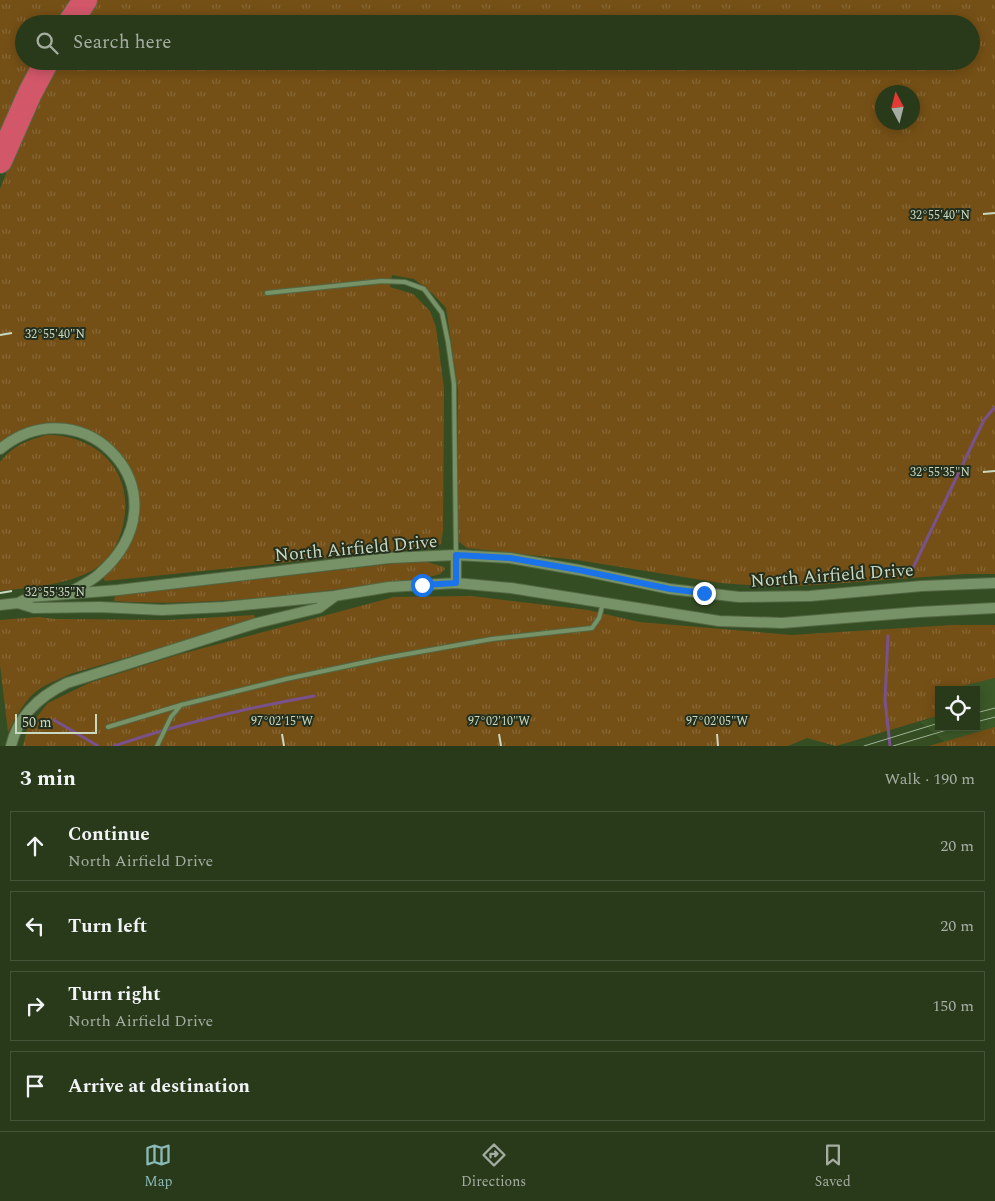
<!DOCTYPE html>
<html lang="en">
<head>
<meta charset="utf-8">
<style>
  :root { --surface:#283a1a; --page:#304123; --text:#f1f3f6; --muted:#a5ada2; --line:#445439; --accent:#8bbbb9 }
  body { margin:0; font-family:Spectral,serif; background:var(--page); color:var(--text) }
  .controls { position:absolute; right:15px; bottom:15px; display:grid; overflow:hidden; border-radius:0px; box-shadow:0 2px 12px #0003 }
  .controls button { width:45px; height:45px; display:grid; place-items:center; padding:0; border:0; border-bottom:1px solid var(--line); background:var(--surface); color:var(--text); font:25px sans-serif }
  .compass { position:absolute; left:875px; top:85px; width:45px; height:45px; border-radius:50%; background:var(--surface); box-shadow:0 2px 12px #0003; rotate:353deg }
  .scale { position:absolute; left:15px; bottom:12px; width:82px; box-sizing:border-box; padding-left:5px; border:2px solid #c9d8c0; border-top:0; font-size:14px; line-height:18px; white-space:nowrap; color:#c9d8c0; -webkit-text-stroke:4px #242f1d; paint-order:stroke }
  .stop { position:absolute; width:15px; height:15px; margin:-11px; border:4px solid #1a73e8; border-radius:50%; background:#fff }
  .stop.end { background:#1a73e8; border-color:#fff; box-shadow:0 1px 5px #0008 }
  .list { margin:0; padding:0; list-style:none }
  h2 { display:flex; justify-content:space-between; align-items:center; height:65px; margin:0; padding:0 20px; font-size:21px }
  h2 small { font-size:16px; font-weight:400; color:var(--muted) }
  .list li { display:grid; grid-template-columns:32px 1fr auto; gap:15px; align-items:center; box-sizing:border-box; height:70px; margin:0 10px 10px; padding:0 10px; border:1px solid var(--line); border-radius:0px }
  .list b { display:block; font-size:19px; white-space:nowrap }
  .list p { margin:0; font-size:16px; white-space:nowrap; color:var(--muted) }
  .list em { font-size:16px; font-style:normal; color:var(--muted) }
  .icon { flex:none; width:28px; height:28px; fill:none; stroke:currentColor; stroke-width:2; stroke-linecap:round; stroke-linejoin:round }
  .map { position:relative; flex:none; width:995px; height:746px; overflow:hidden }
  .search { position:absolute; background:var(--surface); box-shadow:0 2px 12px #0003; left:15px; right:15px; top:15px; height:55px; display:flex; align-items:center; gap:12px; box-sizing:border-box; padding:0 18px; border-radius:28px; color:var(--muted); font-size:19px }
  .sheet { height:385px; background:var(--surface) }
  nav { display:flex; justify-content:space-around; align-items:center; box-sizing:border-box; height:70px; border-top:1px solid var(--line); background:var(--surface); font-size:14px; color:var(--muted) }
  nav a { display:grid; justify-items:center; gap:2px }
  nav .on { color:var(--accent) }
  .map>svg:first-child { display:block }
  .built { fill:#3c5928 }
  .grass { fill:url(#grass-tufts); fill-rule:evenodd }
  .lines { fill:none; stroke-linecap:round; stroke-linejoin:round }
  .stream { stroke:#79528d; stroke-width:3 }
  .lane-casing { stroke:#536743; stroke-width:6 }
  .secondary-casing { stroke:#536743; stroke-width:12 }
  .highway-casing { stroke:#536743; stroke-width:26 }
  .lane { stroke:#779266; stroke-width:4 }
  .secondary { stroke:#779266; stroke-width:10 }
  .highway { stroke:#d15769; stroke-width:24 }
  .tram { stroke:#a1b396; stroke-width:1 }
  .route { stroke:#1a73e8; stroke-width:6 }
  .ticks { fill:none; stroke:#c9d8c0; stroke-width:2 }
  .labels { text-anchor:middle; stroke-width:4; stroke-linejoin:round; paint-order:stroke }
  .street-label { font-size:18px; fill:#c9d8c0; stroke:#242f1d }
  .ticks-label { font-size:12px; text-anchor:middle; fill:#c9d8c0; stroke:#242f1d; stroke-width:4; stroke-linejoin:round; paint-order:stroke }
</style>
</head>
<body>
<div class="map">
<svg width="995" height="746" viewBox="0 0 995 746">
  <defs>
    <pattern id="grass-tufts" width="24" height="20" patternUnits="userSpaceOnUse" patternTransform="scale(1.25)"><rect width="24" height="20" fill="#755016"/><path d="M3 7l-1-3M5 7V3M7 7l1-3M15 17l-1-3M17 17v-4M19 17l1-3" fill="none" stroke="#876836"/></pattern>
  </defs>
  <rect width="100%" height="100%" fill="#354d23"/>
  <!-- built -->
  <path class="built" d="M995,678V741L950,746L920,722L937,716L939,712V727H976V690L946,689Z"/>
  <!-- grass -->
  <path class="grass" d="M0,0H73L58,24H24V61H35L18,90L0,141Z
    M94,0H995V574H965L830,584L774,587L721,583L577,560L467,548L458,541V390L446,308L433,294L414,279L392,275L390,287L413,294L430,311L436,327L444,389L443,531L441,544L435,547L105,581L102,576C119,564 129,549 134,530C141,507 139,492 128,471C126,466 123,459 120,454C105,431 67,420 41,424C27,426 11,434 0,443V189L24,128L55,61H971V24H75ZM882,92H912V122H882Z
    M47,435C95,435 133,469 124,520C121,538 114,554 99,566C76,584 28,588 0,591V462C14,445 26,441 47,435Z
    M427,562L444,567L445,569L440,574L426,578C323,591 219,608 114,601L115,596L398,563Z
    M471,596L588,610L639,622L792,635L952,625H995V678L946,690H939L937,716L836,746L807,738L788,746H23L27,729L48,703L89,683L177,655L394,597Z
    M254,615L256,620L70,674C58,680 42,685 32,695C22,705 15,719 8,732L0,665V620L39,617L55,619L168,620Z
    M995,727V746H929Z"/>
  <g class="lines">
    <!-- stream -->
    <path class="stream" d="M913,568L984,420L995,407
      M888,636L885,700L890,746
      M54,720L98,746
      M114,746C179,724 246,708 314,696"/>
    <defs>
      <path id="lane" d="M267,293L382,281L405,282L424,289L442,313L448,342L454,384L456,553
        M108,727L181,705L286,679L385,658L492,639L592,628L599,618L603,603
        M157,746L171,717L181,705"/>
      <path id="secondary" d="M0,449C84,381 192,495 98,575C90,582 78,587 69,593
        M456,555V583
        M18,603L34,608L100,607L162,610L224,607L334,596L389,587L456,583L511,588L719,621L782,623L919,612L995,608
        M0,605L18,603L30,597L118,590L389,558L456,555L510,558L579,570L670,589L739,597L810,596L922,586L995,583
        M11,746C18,715 40,696 67,683L257,623L319,608L334,597"/>
      <path id="highway" d="M69,24L85,0
        M0,161L30,93L47,61"/>
    </defs>
    <!-- lane casing -->
    <use href="#lane" class="lane-casing"/>
    <!-- secondary casing -->
    <use href="#secondary" class="secondary-casing"/>
    <!-- highway casing -->
    <use href="#highway" class="highway-casing"/>
    <!-- lane -->
    <use href="#lane" class="lane"/>
    <!-- secondary -->
    <use href="#secondary" class="secondary"/>
    <!-- highway -->
    <use href="#highway" class="highway"/>
    <!-- tram -->
    <path class="tram" d="M976,713L995,708
      M976,722L995,717
      M864,746L939,723
      M893,746L957,727"/>
  </g>
  <g class="lines">
    <!-- route -->
    <path class="route" d="M422,585L456,583V555L510,558L579,570L670,589L704,593"/>
  </g>
  <!-- ticks -->
  <path class="ticks" d="M983,214L995,213M0,335L12,333M983,472L995,471M0,593L12,591M282,734L284,746M499,734L501,746M717,734L718,746"/>
  <g class="labels">
    <!-- street labels -->
    <g class="street-label">
      <text transform="translate(356 548) rotate(-5)" y="6">North Airfield Drive</text>
      <text transform="translate(832 575) rotate(-4)" y="6">North Airfield Drive</text>
    </g>
  </g>
  <g class="ticks-label">
    <text x="940" y="219">32°55'40"N</text>
    <text x="55" y="338">32°55'40"N</text>
    <text x="940" y="476">32°55'35"N</text>
    <text x="55" y="596">32°55'35"N</text>
    <text x="282" y="725">97°02'15"W</text>
    <text x="499" y="725">97°02'10"W</text>
    <text x="717" y="725">97°02'05"W</text>
  </g>
</svg>
<div class="controls">
<button><svg class="icon" aria-label="locate" viewBox="0 0 24 24"><circle cx="12" cy="12" r="6"/><path d="M12 2v4M12 18v4M2 12h4M18 12h4"/></svg></button>
</div>
<svg class="compass" viewBox="-18 -18 36 36"><path d="M0-13l5 13h-10z" fill="#e53935"/><path d="M0 13l5-13h-10z" fill="#a5ada2"/></svg>
<div class="scale">50 m</div>
<div class="stop" style="left:422px;top:585px"></div>
<div class="stop end" style="left:704px;top:593px"></div>
<div class="search"><svg class="icon" aria-label="search" viewBox="0 0 24 24"><circle cx="10" cy="10" r="6"/><path d="M15 15l6 6"/></svg>Search here</div>
</div>
<section class="sheet">
<h2>3 min<small>Walk · 190 m</small></h2>
<ul class="list">
<li><svg class="icon" aria-label="ahead" viewBox="0 0 24 24"><path d="M12 20V5M6 11l6-6 6 6"/></svg><div><b>Continue</b><p>North Airfield Drive</p></div><em>20 m</em></li>
<li><svg class="icon" aria-label="left" viewBox="0 0 24 24"><path d="M17 20v-9H6M10 6l-5 5 5 5"/></svg><div><b>Turn left</b></div><em>20 m</em></li>
<li><svg class="icon" aria-label="right" viewBox="0 0 24 24"><path d="M7 20v-9h11M14 6l5 5-5 5"/></svg><div><b>Turn right</b><p>North Airfield Drive</p></div><em>150 m</em></li>
<li><svg class="icon" aria-label="arrive" viewBox="0 0 24 24"><path d="M6 21V4h12l-3 4 3 4H6"/></svg><div><b>Arrive at destination</b></div></li>
</ul>
</section>
<nav>
<a class="on"><svg class="icon" aria-label="map" viewBox="0 0 24 24"><path d="M3 6l6-2 6 2 6-2v14l-6 2-6-2-6 2zM9 4v14M15 6v14"/></svg>Map</a>
<a><svg class="icon" aria-label="directions" viewBox="0 0 24 24"><path d="M12 3l9 9-9 9-9-9zM9 14v-3h6M13 9l2 2-2 2"/></svg>Directions</a>
<a><svg class="icon" aria-label="saved" viewBox="0 0 24 24"><path d="M7 4h10v16l-5-4-5 4z"/></svg>Saved</a>
</nav>
</body>
</html>
